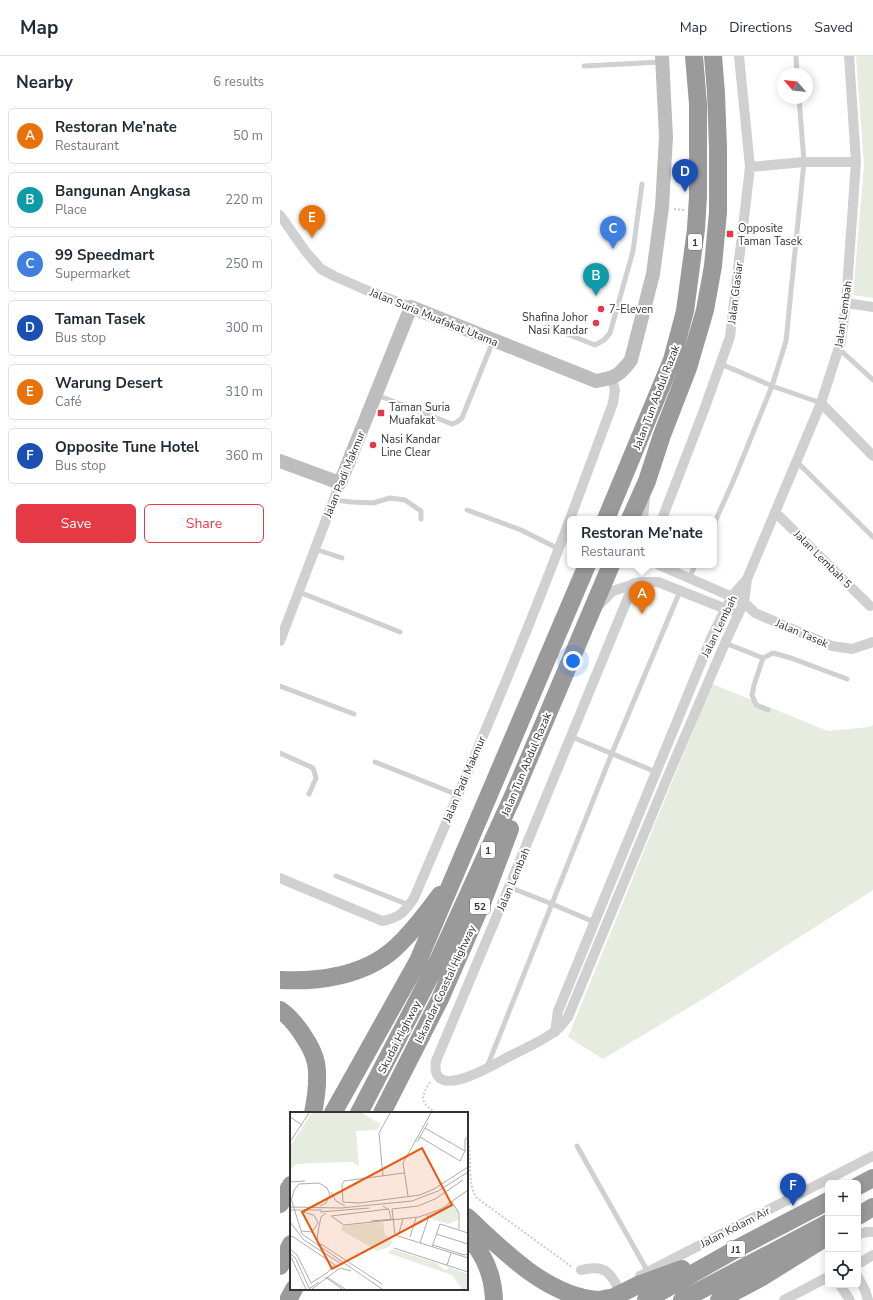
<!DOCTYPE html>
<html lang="en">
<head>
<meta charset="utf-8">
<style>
  :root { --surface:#fff; --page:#f6f6f7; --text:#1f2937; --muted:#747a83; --line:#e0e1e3; --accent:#e63946 }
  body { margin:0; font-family:"Nunito Sans",sans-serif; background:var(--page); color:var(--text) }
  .controls { position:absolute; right:12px; bottom:12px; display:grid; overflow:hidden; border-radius:6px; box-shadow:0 2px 10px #0003 }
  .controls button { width:36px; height:36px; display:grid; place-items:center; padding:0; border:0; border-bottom:1px solid var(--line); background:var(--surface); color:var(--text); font:20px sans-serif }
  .compass { position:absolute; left:497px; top:12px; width:36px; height:36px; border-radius:50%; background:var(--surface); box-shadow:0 2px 10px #0003; rotate:298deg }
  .you { position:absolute; left:293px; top:605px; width:14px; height:14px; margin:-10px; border:3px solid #fff; border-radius:50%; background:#1a73e8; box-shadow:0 0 0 6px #1a73e833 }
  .badge { display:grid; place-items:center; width:26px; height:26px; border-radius:50%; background:var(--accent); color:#fff; font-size:13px; font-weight:700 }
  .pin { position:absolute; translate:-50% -33px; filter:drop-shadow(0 1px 2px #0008) }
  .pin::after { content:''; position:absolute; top:21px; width:14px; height:12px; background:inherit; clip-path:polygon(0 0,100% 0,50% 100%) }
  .popup { position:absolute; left:287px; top:460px; width:150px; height:52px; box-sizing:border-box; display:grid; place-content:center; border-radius:6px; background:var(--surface); filter:drop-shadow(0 1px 3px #0005); font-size:13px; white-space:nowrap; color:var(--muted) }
  .popup b { font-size:15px; color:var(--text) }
  .popup::after { content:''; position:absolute; left:50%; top:100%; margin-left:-8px; border:8px solid transparent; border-top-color:var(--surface) }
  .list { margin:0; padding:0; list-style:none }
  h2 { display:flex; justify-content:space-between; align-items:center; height:52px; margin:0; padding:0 16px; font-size:17px }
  h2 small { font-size:13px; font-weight:400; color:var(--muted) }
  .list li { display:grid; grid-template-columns:26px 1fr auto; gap:12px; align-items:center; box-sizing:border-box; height:56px; margin:0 8px 8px; padding:0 8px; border:1px solid var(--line); border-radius:6px }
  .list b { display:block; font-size:15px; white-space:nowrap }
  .list p { margin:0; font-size:13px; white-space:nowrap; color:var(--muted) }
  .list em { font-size:13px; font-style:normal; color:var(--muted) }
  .actions { display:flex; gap:8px; padding:12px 16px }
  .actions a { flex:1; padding:9px 0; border:1px solid var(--accent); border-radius:6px; text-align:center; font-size:14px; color:var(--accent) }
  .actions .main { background:var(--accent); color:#fff }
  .icon { flex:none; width:22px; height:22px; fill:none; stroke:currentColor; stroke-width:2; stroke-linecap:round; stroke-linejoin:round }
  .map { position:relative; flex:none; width:593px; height:1244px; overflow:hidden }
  header { display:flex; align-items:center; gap:24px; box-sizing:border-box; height:56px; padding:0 20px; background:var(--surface); border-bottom:1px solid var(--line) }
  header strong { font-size:19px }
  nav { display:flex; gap:22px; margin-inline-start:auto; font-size:14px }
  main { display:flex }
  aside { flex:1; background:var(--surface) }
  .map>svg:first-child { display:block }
  .green { fill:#e6ecdf }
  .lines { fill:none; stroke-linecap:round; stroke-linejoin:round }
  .path { stroke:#cdcdcd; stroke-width:2; stroke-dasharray:2 2; stroke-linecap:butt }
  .lane { stroke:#d0d0d0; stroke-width:5 }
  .street { stroke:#d0d0d0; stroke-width:10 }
  .secondary { stroke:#bdbdbd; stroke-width:14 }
  .highway { stroke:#9a9a9a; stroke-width:18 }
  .poi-dot { fill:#e63946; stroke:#fff; stroke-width:1.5 }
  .labels { text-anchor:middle; stroke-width:4; stroke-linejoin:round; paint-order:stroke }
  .shield { fill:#fff; stroke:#707070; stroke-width:1 }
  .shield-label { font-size:10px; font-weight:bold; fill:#333 }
  .poi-label { font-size:11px; fill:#333; stroke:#fff; text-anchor:start }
  .street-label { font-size:11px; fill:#333; stroke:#fff }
  .inset-road { fill:none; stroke:#adadad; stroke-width:1 }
  .view { fill:#e8590c; fill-opacity:0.15; stroke:#e8590c; stroke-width:2 }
  .inset-edge { fill:none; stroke:#333; stroke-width:2 }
</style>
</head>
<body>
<header>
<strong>Map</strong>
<nav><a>Map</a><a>Directions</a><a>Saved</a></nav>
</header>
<main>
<aside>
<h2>Nearby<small>6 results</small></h2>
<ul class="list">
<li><span class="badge" style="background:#e8710a">A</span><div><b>Restoran Me’nate</b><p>Restaurant</p></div><em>50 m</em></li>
<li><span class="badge" style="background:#0f9aa8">B</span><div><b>Bangunan Angkasa</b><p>Place</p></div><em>220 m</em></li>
<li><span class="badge" style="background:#3f7fe0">C</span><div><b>99 Speedmart</b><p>Supermarket</p></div><em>250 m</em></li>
<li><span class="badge" style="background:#1a4fb4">D</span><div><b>Taman Tasek</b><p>Bus stop</p></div><em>300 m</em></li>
<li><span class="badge" style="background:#e8710a">E</span><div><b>Warung Desert</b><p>Café</p></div><em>310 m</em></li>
<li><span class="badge" style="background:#1a4fb4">F</span><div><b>Opposite Tune Hotel</b><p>Bus stop</p></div><em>360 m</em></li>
</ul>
<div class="actions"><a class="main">Save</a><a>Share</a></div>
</aside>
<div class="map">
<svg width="593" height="1244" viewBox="0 0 593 1244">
  <rect width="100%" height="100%" fill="#fff"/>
  <!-- green -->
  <path class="green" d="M576,0H593V242L573,239L584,110Z
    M432,628L548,675L589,671L593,669V834L428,940L323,1003L288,981Z"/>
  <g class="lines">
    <!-- path -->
    <path class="path" d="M394,153L404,154
      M150,1026C140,1042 140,1046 156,1057
      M187,1082C193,1100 186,1128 197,1142L292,1211"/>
    <!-- lane -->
    <path class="lane" d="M516,0L517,18
      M304,10L381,6
      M267,270L315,289L324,284L330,277L353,195L362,128
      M559,293L593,324
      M441,308L492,330L541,347
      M97,339L172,368L177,366L182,362L213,285
      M516,405L593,481
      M54,444L71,446L93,447L110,442L125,444L141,455V463
      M187,454L241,474L279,493
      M434,468L455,421L492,330L506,285L524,106L519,42
      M35,493L62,502
      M409,523L415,509
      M19,536L120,576
      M445,587L483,602L474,629L472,639L476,649L488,654
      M483,602L493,597L511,602L567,623
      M0,630L74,658
      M292,681L376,716
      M0,697L33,712L36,722L29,738
      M95,706L178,739
      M56,820L129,849
      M229,831L272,848L314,866
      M207,1011L332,697L400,535
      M297,1090L368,1216"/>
    <!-- street -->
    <path class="street" d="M470,111L524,106H576
      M0,159L26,196L41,213L54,220L86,234L131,251
      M566,247L593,251
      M541,347L593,400
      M495,456L590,550
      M290,463L333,347L335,334L332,323
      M363,463L365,443
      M382,463L424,354L450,281L470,111L459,0
      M379,509L464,546L475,557L552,590L572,593L593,586
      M354,527L229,831L156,1005C149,1048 213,1009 228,1001C243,993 259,987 274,976C279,973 284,966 288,961L388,720L445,587L464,546L467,523L541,347L561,285L566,247L576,106L569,0
      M318,550L333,535L360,526H378L451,555
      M0,585L60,427
      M0,822L102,865C119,862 125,856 134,842C188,716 242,591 290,463
      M275,976L278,955L432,580L452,540L467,523
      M578,1178L587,1176H593
      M578,1208L593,1199
      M301,1214C325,1208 331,1216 341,1238
      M360,1220L593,1100
      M578,1221L585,1234L588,1244
      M560,1229L570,1244
      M504,1244L548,1221"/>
    <!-- secondary -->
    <path class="secondary" d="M0,405L60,427L131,251L316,325C335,322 340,319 351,304L373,218L382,151L386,81L382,0"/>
    <!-- highway -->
    <path class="highway" d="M326,463L392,304L405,255L416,173L418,140V48L414,0
      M350,463L367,425L382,379L408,312L425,254L433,210L438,156V93L436,37L433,0
      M0,924C38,926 84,920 114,893C131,878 146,858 160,839
      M0,954C14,963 33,991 36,1007C39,1023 36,1042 33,1057
      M53,1057L138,905L307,509
      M79,1057L158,905L233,740L331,509
      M102,1057L160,943L202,847L230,773
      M578,1130L593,1122
      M0,1148L11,1129
      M578,1160L593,1151
      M187,1161C224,1195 266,1240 318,1244
      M187,1180C205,1198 213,1219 214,1244
      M0,1210L11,1188
      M8,1244L14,1233
      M319,1244L334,1241L358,1229L402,1213
      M366,1244L458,1192L548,1145
      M402,1244L548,1167
      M439,1244L482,1221L548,1180"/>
  </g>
  <!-- markers -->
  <g class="poi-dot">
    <rect x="446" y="174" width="8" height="8" rx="2"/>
    <circle cx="321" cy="253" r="4"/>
    <circle cx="316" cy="267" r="4"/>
    <rect x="97" y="353" width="8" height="8" rx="2"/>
    <circle cx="93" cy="389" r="4"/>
  </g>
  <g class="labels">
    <!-- shield labels -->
    <g class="shield">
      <rect x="408" y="178" width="14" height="16" rx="3"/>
      <rect x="201" y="786" width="14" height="16" rx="3"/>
      <rect x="190" y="842" width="20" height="16" rx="3"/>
      <rect x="447" y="1185" width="18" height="16" rx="3"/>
    </g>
    <g class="shield-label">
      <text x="415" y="190">1</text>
      <text x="208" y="798">1</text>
      <text x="200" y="854">52</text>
      <text x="456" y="1197">J1</text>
    </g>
    <!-- poi labels -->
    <g class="poi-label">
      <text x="458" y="176">Opposite<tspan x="458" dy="13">Taman Tasek</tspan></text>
      <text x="329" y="257">7-Eleven</text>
      <text x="308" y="265" text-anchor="end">Shafina Johor<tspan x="308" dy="13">Nasi Kandar</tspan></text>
      <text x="109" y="355">Taman Suria<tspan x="109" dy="13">Muafakat</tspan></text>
      <text x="101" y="387">Nasi Kandar<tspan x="101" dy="13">Line Clear</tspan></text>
    </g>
    <!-- street labels -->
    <g class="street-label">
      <text transform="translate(455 237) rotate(-83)" y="4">Jalan Glasiar</text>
      <text transform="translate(563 258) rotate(-82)" y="4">Jalan Lembah</text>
      <text transform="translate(154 261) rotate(22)" y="4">Jalan Suria Muafakat Utama</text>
      <text transform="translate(376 341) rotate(-69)" y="4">Jalan Tun Abdul Razak</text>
      <text transform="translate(64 418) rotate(-68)" y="4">Jalan Padi Makmur</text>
      <text transform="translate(543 503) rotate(45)" y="4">Jalan Lembah 5</text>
      <text transform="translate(439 570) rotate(-64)" y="4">Jalan Lembah</text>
      <text transform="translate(522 577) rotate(23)" y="4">Jalan Tasek</text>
      <text transform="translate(246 708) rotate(-67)" y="4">Jalan Tun Abdul Razak</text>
      <text transform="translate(184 723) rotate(-67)" y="4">Jalan Padi Makmur</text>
      <text transform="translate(233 823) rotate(-67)" y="4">Jalan Lembah</text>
      <text transform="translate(165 928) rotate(-65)" y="4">Iskandar Coastal Highway</text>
      <text transform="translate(119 981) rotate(-63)" y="4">Skudai Highway</text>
      <text transform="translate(455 1171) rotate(-27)" y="4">Jalan Kolam Air</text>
    </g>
  </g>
  <!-- overview -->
  <g transform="translate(10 1056)">
    <rect width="178" height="178" fill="#fff"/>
    <path d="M22,1H72L90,12L87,18L66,19L69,54L62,50L25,51L6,52L0,58V34ZM162,91L168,100V108L158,112L139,106L138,103ZM93,110L95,123L103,130L99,135L87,139L51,118L52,114ZM102,137L146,151L153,157L157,158L158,155L178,162V177H172L162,163L98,141Z" fill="#e6ecdf"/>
    <path class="inset-road" d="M0,5L12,13M135,16L175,39M130,25L170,49L175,39V27L178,25M0,30L19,1M127,30L138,11M114,61L54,69L52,72L53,90L69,91L130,83L144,77L178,55M93,64L89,21L100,1M0,70L15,69M41,80L46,89L55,94M0,83L12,122L92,177M118,84L113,51L141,1M2,86L4,78L9,72L29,71L37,76L40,83L36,91L30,94M162,90L169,101V117M93,94L99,98L101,107M0,95L51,96L122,89L148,79L178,60M99,97L41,104L54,113L129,105L151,97L178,78M102,97L105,123L178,146M102,97L128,94L145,87L173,68M0,98H32M30,100L79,96M81,109L104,107M0,110L14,128L53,153M11,119L22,120L28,111L24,103L13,100M109,121L113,107M146,122L178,132M120,125L126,106M0,126L2,124L48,155M130,131L138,107L137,103M31,132L92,172M31,133L27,129L28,120L31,105L36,101M143,133L174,143L178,142M142,135L150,112L178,121M104,136L178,160M0,137L7,143L21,171L37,161L44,153M0,141L6,147L19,176M0,143L16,177M157,153L161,141M35,165L52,177M37,165L55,177M19,177L29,170M22,177L50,156L61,159"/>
    <path class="view" d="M132,36L162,93L42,157L12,100Z"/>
    <rect width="178" height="178" class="inset-edge"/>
  </g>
</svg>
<div class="controls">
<button>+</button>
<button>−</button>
<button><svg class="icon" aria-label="locate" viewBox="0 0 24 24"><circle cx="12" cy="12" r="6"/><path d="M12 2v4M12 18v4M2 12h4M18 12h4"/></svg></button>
</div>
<svg class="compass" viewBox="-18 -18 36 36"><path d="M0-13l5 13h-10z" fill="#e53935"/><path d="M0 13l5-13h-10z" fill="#747a83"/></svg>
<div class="you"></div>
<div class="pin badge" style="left:362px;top:558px;background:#e8710a">A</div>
<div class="popup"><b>Restoran Me’nate</b>Restaurant</div>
<div class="pin badge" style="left:316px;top:240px;background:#0f9aa8">B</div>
<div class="pin badge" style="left:333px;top:193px;background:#3f7fe0">C</div>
<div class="pin badge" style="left:405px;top:136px;background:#1a4fb4">D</div>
<div class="pin badge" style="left:32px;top:182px;background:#e8710a">E</div>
<div class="pin badge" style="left:513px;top:1150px;background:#1a4fb4">F</div>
</div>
</main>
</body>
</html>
